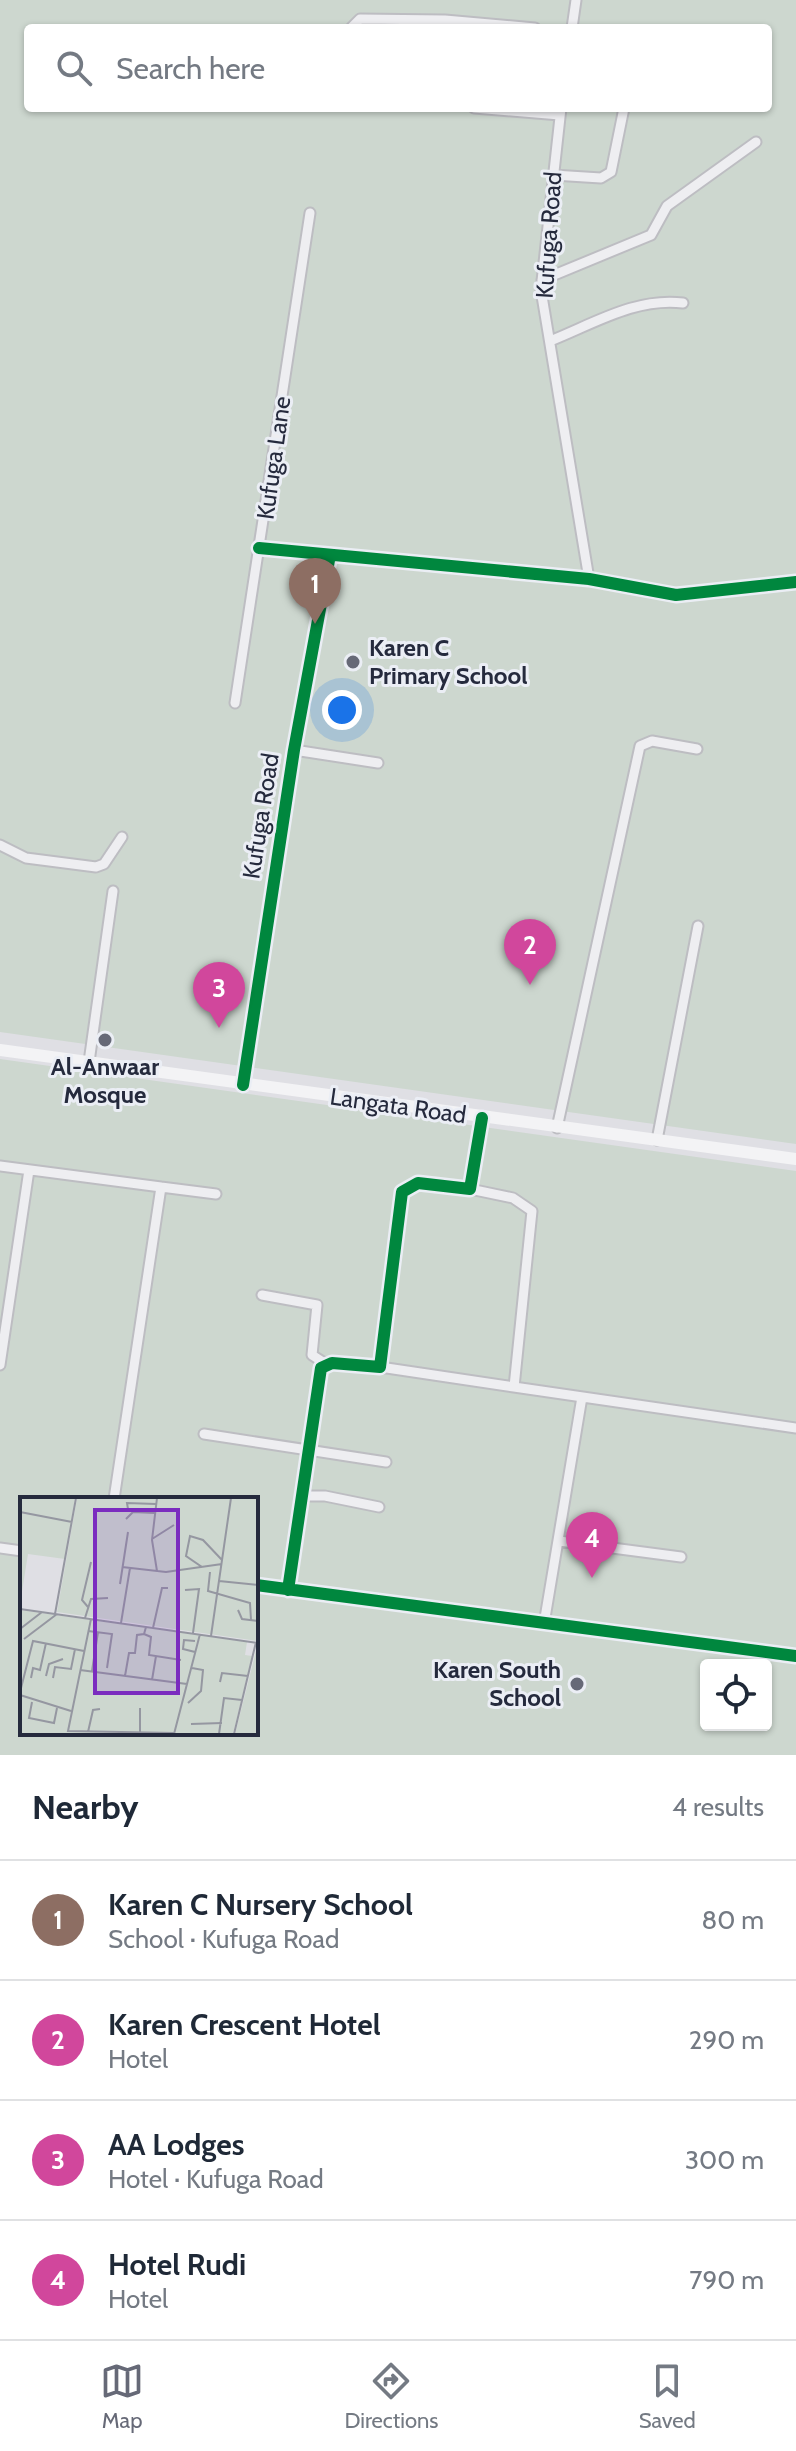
<!DOCTYPE html>
<html lang="en">
<head>
<meta charset="utf-8">
<style>
  :root { --surface:#fff; --page:#f6f6f7; --text:#1f2937; --muted:#747a83; --line:#e0e1e3; --accent:#666977 }
  body { margin:0; font-family:Cabin,sans-serif; background:var(--page); color:var(--text) }
  .controls { position:absolute; right:24px; bottom:24px; display:grid; overflow:hidden; border-radius:8px; box-shadow:0 2px 6px #0004 }
  .controls button { width:72px; height:72px; display:grid; place-items:center; padding:0; border:0; border-bottom:2px solid var(--line); background:var(--surface); color:var(--text); font:40px sans-serif }
  .you { position:absolute; left:342px; top:710px; width:28px; height:28px; margin:-20px; border:6px solid #fff; border-radius:50%; background:#1a73e8; box-shadow:0 0 0 12px #1a73e833 }
  .badge { display:grid; place-items:center; width:52px; height:52px; border-radius:50%; background:var(--accent); color:#fff; font-size:26px; font-weight:700 }
  .pin { position:absolute; translate:-50% -66px; filter:drop-shadow(0 2px 4px #0008) }
  .pin::after { content:''; position:absolute; top:42px; width:28px; height:24px; background:inherit; clip-path:polygon(0 0,100% 0,50% 100%) }
  .list { margin:0; padding:0; list-style:none }
  h2 { display:flex; justify-content:space-between; align-items:center; height:104px; margin:0; padding:0 32px; font-size:34px }
  h2 small { font-size:26px; font-weight:400; color:var(--muted) }
  .list li { display:grid; grid-template-columns:52px 1fr auto; gap:24px; align-items:center; box-sizing:border-box; height:120px; padding:0 32px; border-top:2px solid var(--line) }
  .list b { display:block; font-size:30px; white-space:nowrap }
  .list p { margin:0; font-size:26px; white-space:nowrap; color:var(--muted) }
  .list em { font-size:26px; font-style:normal; color:var(--muted) }
  .icon { flex:none; width:44px; height:44px; fill:none; stroke:currentColor; stroke-width:2; stroke-linecap:round; stroke-linejoin:round }
  .map { position:relative; flex:none; width:796px; height:1755px; overflow:hidden }
  .search { position:absolute; background:var(--surface); box-shadow:0 2px 6px #0004; left:24px; right:24px; top:24px; height:88px; display:flex; align-items:center; gap:20px; box-sizing:border-box; padding:0 28px; border-radius:8px; color:var(--muted); font-size:30px }
  .sheet { height:584px; background:var(--surface) }
  nav { display:flex; justify-content:space-around; align-items:center; box-sizing:border-box; height:112px; border-top:2px solid var(--line); background:var(--surface); font-size:22px; color:var(--muted) }
  nav a { display:grid; justify-items:center; gap:4px }
  nav .on { color:var(--accent) }
  .map>svg:first-child { display:block }
  .green { fill:#cdd7cf; fill-rule:evenodd }
  .lines { fill:none; stroke-linecap:round; stroke-linejoin:round }
  .minor-casing { stroke:#bdbdc2; stroke-width:13 }
  .minor { stroke:#eeeef1; stroke-width:9 }
  .secondary { stroke:#f3f3f5; stroke-width:12 }
  .cycleway-casing { stroke:#ebeef5; stroke-width:17 }
  .cycleway { stroke:#00873e; stroke-width:12 }
  .poi-dot { fill:#666977; stroke:#ebeef5; stroke-width:3 }
  .labels { text-anchor:middle; stroke-width:6; stroke-linejoin:round; paint-order:stroke }
  .street-label { font-size:24px; fill:#252a3d; stroke:#ebeef5 }
  .poi-label { font-size:24px; font-weight:bold; fill:#252a3d; stroke:#ebeef5; text-anchor:start }
  .inset-road { fill:none; stroke:#9597a1; stroke-width:2 }
  .view { fill:#7b2cbf; fill-opacity:0.15; stroke:#7b2cbf; stroke-width:4 }
  .inset-edge { fill:none; stroke:#252a3d; stroke-width:4 }
</style>
</head>
<body>
<div class="map">
<svg width="796" height="1755" viewBox="0 0 796 1755">
  <rect width="100%" height="100%" fill="#dfdfe4"/>
  <!-- green -->
  <path class="green" d="M0,0H796V1144L0,1032ZM28,28H768V108H28Z
    M0,1059L796,1171V1755H0ZM22,1499H256V1733H22ZM706,1665H766V1725H706Z"/>
  <g class="lines">
    <defs>
      <path id="minor" d="M351,28L360,19L445,20L535,28
        M572,28L576,0
        M474,108L560,115
        M561,108L541,290L589,579
        M553,175L601,178L611,172L624,108
        M542,280L651,235L667,206L756,142
        M550,341C593,324 636,297 683,303
        M259,548L589,579L676,595L796,582
        M235,703L310,213
        M294,750L378,763
        M0,845L26,858L96,867L104,864L122,837
        M89,1062L113,891
        M243,1085L294,750L330,555
        M557,1128L640,746L652,741L697,749
        M657,1140L698,926
        M0,1166L161,1187L114,1499
        M161,1187L216,1194
        M470,1189L513,1198L532,1211L514,1387L796,1428
        M262,1295L317,1305L312,1355L326,1364
        M0,1365L29,1170
        M380,1367L514,1387
        M204,1434L386,1462
        M302,1496H325L379,1507
        M559,1541L681,1557
        M0,1548L22,1551
        M256,1585L796,1656
        M288,1590L321,1368L332,1363L380,1367L402,1192L418,1183L470,1189L482,1118
        M544,1624L582,1397"/>
    </defs>
    <!-- minor casing -->
    <use href="#minor" class="minor-casing"/>
    <!-- minor -->
    <use href="#minor" class="minor"/>
    <!-- secondary -->
    <path class="secondary" d="M0,1050L796,1159"/>
    <defs>
      <path id="cycleway" d="M259,548L589,579L676,595L796,582
        M243,1085L294,750L330,555
        M256,1585L796,1656
        M288,1590L321,1368L332,1363L380,1367L402,1192L418,1183L470,1189L482,1118"/>
    </defs>
    <!-- cycleway casing -->
    <use href="#cycleway" class="cycleway-casing"/>
    <!-- cycleway -->
    <use href="#cycleway" class="cycleway"/>
  </g>
  <!-- markers -->
  <g class="poi-dot">
    <circle cx="353" cy="662" r="8"/>
    <circle cx="105" cy="1040" r="8"/>
    <circle cx="577" cy="1684" r="8"/>
  </g>
  <g class="labels">
    <!-- street labels -->
    <g class="street-label">
      <text transform="translate(549 235) rotate(-86)" y="8">Kufuga Road</text>
      <text transform="translate(274 458) rotate(-82)" y="8">Kufuga Lane</text>
      <text transform="translate(261 816) rotate(-81)" y="8">Kufuga Road</text>
      <text transform="translate(398 1106) rotate(8)" y="8">Langata Road</text>
    </g>
    <!-- poi labels -->
    <g class="poi-label">
      <text x="369" y="656">Karen C<tspan x="369" dy="28">Primary School</tspan></text>
      <text x="105" y="1075" text-anchor="middle">Al-Anwaar<tspan x="105" dy="28">Mosque</tspan></text>
      <text x="561" y="1678" text-anchor="end">Karen South<tspan x="561" dy="28">School</tspan></text>
    </g>
  </g>
  <!-- overview -->
  <g transform="translate(20 1497)">
    <rect width="238" height="238" fill="#dfdfe4"/>
    <path d="M0,1H55L45,62L8,57L0,107ZM57,1H238V144L37,115ZM0,113L227,145L225,158L232,159L213,237H0ZM238,146V237H215Z" fill="#cdd7cf"/>
    <path class="inset-road" d="M108,12L107,6L136,7M0,15L52,25M106,22L113,15L135,16M132,42L154,28M102,70L146,75L202,67M182,70L166,59L170,39L183,43L202,63M137,74L132,43L137,1M190,75L188,94L230,106L231,123M199,84L238,88M100,87L108,35M165,93L179,92L173,136M68,110L62,103L71,65M0,112L238,146M218,113L222,122L238,124M35,117L56,1M65,121L71,102L88,101M71,122L48,234L154,236M101,126L110,71M133,131L142,91H148M0,132L22,115M68,134L92,137L87,171M124,137L131,140L129,158L161,163M191,139L211,1M4,142L37,117M175,144L164,143L163,152L175,155M60,173L167,187M72,174L78,135M26,179L29,167L43,162M105,179L109,156H115L117,138L124,137L126,130M11,181L13,171L20,173L26,146M33,181L35,170L51,172L55,152M132,183L136,159M200,185L202,176L228,179M0,195L13,144L64,154M0,198L51,214M12,205L9,221L34,226L37,211M168,206L181,194L183,173L172,171M171,227L202,226M68,235L73,213L80,212M120,236V211M154,237L180,137M199,237L204,201L222,203M214,237L236,145"/>
    <path class="view" d="M75,13H158V196H75Z"/>
    <rect width="238" height="238" class="inset-edge"/>
  </g>
</svg>
<div class="controls">
<button><svg class="icon" aria-label="locate" viewBox="0 0 24 24"><circle cx="12" cy="12" r="6"/><path d="M12 2v4M12 18v4M2 12h4M18 12h4"/></svg></button>
</div>
<div class="you"></div>
<div class="pin badge" style="left:315px;top:624px;background:#8d6e63">1</div>
<div class="pin badge" style="left:530px;top:985px;background:#d1479c">2</div>
<div class="pin badge" style="left:219px;top:1028px;background:#d1479c">3</div>
<div class="pin badge" style="left:592px;top:1578px;background:#d1479c">4</div>
<div class="search"><svg class="icon" aria-label="search" viewBox="0 0 24 24"><circle cx="10" cy="10" r="6"/><path d="M15 15l6 6"/></svg>Search here</div>
</div>
<section class="sheet">
<h2>Nearby<small>4 results</small></h2>
<ul class="list">
<li><span class="badge" style="background:#8d6e63">1</span><div><b>Karen C Nursery School</b><p>School · Kufuga Road</p></div><em>80 m</em></li>
<li><span class="badge" style="background:#d1479c">2</span><div><b>Karen Crescent Hotel</b><p>Hotel</p></div><em>290 m</em></li>
<li><span class="badge" style="background:#d1479c">3</span><div><b>AA Lodges</b><p>Hotel · Kufuga Road</p></div><em>300 m</em></li>
<li><span class="badge" style="background:#d1479c">4</span><div><b>Hotel Rudi</b><p>Hotel</p></div><em>790 m</em></li>
</ul>
</section>
<nav>
<a class="on"><svg class="icon" aria-label="map" viewBox="0 0 24 24"><path d="M3 6l6-2 6 2 6-2v14l-6 2-6-2-6 2zM9 4v14M15 6v14"/></svg>Map</a>
<a><svg class="icon" aria-label="directions" viewBox="0 0 24 24"><path d="M12 3l9 9-9 9-9-9zM9 14v-3h6M13 9l2 2-2 2"/></svg>Directions</a>
<a><svg class="icon" aria-label="saved" viewBox="0 0 24 24"><path d="M7 4h10v16l-5-4-5 4z"/></svg>Saved</a>
</nav>
</body>
</html>
